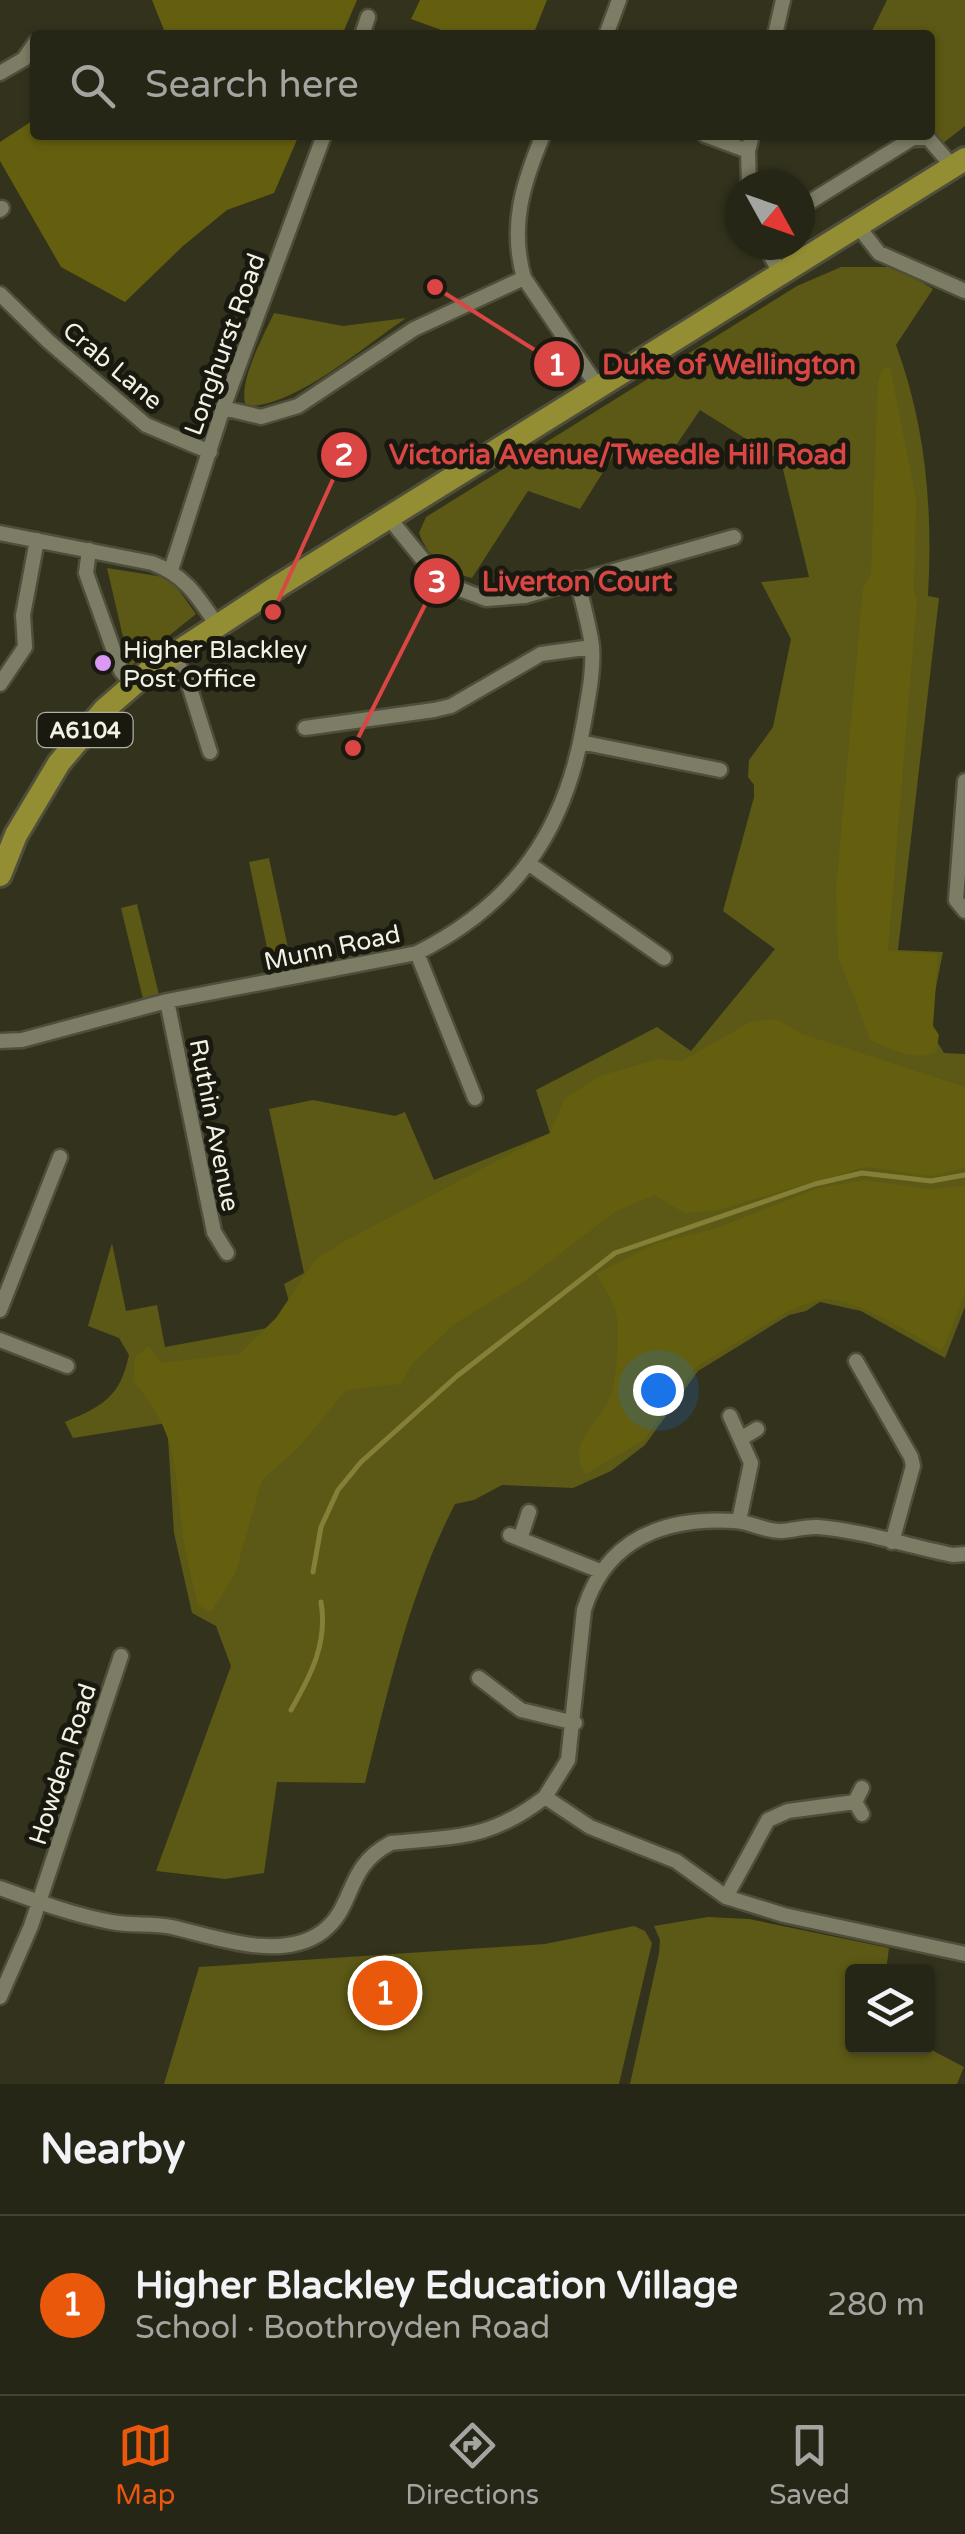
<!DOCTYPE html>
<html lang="en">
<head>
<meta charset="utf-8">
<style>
  :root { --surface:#262616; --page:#2e2e1f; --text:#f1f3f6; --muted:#a4a5a1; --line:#424335; --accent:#ea580c }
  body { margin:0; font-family:"Varela Round",sans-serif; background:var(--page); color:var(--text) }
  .controls { position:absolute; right:30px; bottom:30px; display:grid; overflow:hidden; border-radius:10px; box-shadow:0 2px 8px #0004 }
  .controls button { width:90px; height:90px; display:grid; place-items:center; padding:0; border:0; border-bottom:2px solid var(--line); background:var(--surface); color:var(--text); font:50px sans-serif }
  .compass { position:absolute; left:725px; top:170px; width:90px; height:90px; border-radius:50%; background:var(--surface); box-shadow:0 2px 8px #0004; rotate:130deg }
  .you { position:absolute; left:658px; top:1390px; width:35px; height:35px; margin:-25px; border:8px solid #fff; border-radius:50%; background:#1a73e8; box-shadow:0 0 0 15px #1a73e833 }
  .badge { display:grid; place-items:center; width:65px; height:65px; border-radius:50%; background:var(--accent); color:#fff; font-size:32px; font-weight:700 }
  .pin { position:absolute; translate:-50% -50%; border:5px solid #fff; box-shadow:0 2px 10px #0006 }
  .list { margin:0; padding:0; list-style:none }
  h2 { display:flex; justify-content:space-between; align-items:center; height:130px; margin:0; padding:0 40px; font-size:42px }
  h2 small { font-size:32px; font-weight:400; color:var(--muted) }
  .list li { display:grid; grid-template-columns:65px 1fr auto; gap:30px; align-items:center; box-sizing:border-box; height:180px; padding:0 40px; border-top:2px solid var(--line) }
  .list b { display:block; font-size:38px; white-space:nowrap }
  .list p { margin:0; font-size:32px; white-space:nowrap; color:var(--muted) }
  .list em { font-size:32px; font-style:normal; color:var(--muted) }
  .icon { flex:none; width:55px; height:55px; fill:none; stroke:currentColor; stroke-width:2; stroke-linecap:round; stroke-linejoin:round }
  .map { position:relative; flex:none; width:965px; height:2084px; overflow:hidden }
  .search { position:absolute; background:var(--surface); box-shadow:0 2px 8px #0004; left:30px; right:30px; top:30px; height:110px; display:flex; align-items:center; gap:25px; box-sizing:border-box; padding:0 35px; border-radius:10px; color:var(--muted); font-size:38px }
  .sheet { height:310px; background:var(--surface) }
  nav { display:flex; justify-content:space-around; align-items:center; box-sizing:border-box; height:140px; border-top:2px solid var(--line); background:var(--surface); font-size:28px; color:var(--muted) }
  nav a { display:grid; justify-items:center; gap:5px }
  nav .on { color:var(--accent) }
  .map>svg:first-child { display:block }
  .green { fill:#5c5815 }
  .forest { fill:#645f0f }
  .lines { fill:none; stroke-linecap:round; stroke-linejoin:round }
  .stream { stroke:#848037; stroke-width:5 }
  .minor-casing { stroke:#4f4e3b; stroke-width:19 }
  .primary-casing { stroke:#4f4e3b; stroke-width:28 }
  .minor { stroke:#7d7c64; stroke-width:14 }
  .primary { stroke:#938e33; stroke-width:22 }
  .poi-dot { fill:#db99f6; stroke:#1a1910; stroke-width:4 }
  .labels { text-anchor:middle; stroke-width:10; stroke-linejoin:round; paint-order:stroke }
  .shield { fill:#1a1910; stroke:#b1b1a4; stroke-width:2.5 }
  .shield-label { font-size:22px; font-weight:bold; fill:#f2f2e4 }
  .street-label { font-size:25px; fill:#f2f2e4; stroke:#1a1910 }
  .poi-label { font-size:25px; fill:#f2f2e4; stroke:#1a1910; text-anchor:start }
  .leader { fill:none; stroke:#da4644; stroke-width:4 }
  .callout-dot { fill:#da4644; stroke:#1a1910; stroke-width:4 }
  .mark-label { font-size:30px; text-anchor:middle; font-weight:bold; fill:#fff }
  .callout-label { font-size:28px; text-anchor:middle; font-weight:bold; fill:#da4644; stroke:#1a1910; stroke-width:10; stroke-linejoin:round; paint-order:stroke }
</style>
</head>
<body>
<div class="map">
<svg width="965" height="2084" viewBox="0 0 965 2084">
  <rect width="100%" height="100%" fill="#33321d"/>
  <!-- green -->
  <path class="green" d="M887,0H965V126L938,147L908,149L899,135H930V35H870Z
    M841,267H896L933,289L896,345C926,426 933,510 928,596L939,598L898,950L943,952L928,1027L944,1053L965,1054V1307L945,1358L861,1311L820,1302L806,1311L789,1315L698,1371L645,1445L611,1471L573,1488L502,1485L474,1500L455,1504C410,1591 389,1687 365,1783L277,1782L264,1873L225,1879L156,1871L231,1666L216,1626L192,1613L174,1533L167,1423L73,1438L65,1422C103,1406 120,1397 129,1355L119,1338L88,1326L112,1243L126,1311L157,1305L165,1347L295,1323L284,1284L304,1273L269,1109L313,1100L395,1116L405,1112L434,1180L550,1133L536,1090L657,1027L691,1051L775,949L723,911L754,797V785L748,777L749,760L773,727L791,639L761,582L809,577L781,461L700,410L662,466L617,450L580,509L528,491L472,578C446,572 429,559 419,533L426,517L797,286Z
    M274,313L343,326L406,318C366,345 294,408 246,406C237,383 264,335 274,313Z
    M107,568L170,578L196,614L130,667Z
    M269,858L293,972L273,976L249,862Z
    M137,904L160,999L144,1003L121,908Z
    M708,1917L749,1919L889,1948L886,1971L852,1972V2046L926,2047L964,2067L957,2084H630L659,1953L660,1940L654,1926Z
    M634,1926L645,1931L652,1943L619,2084H164L199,1967L545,1944Z"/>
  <!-- forest -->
  <path class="forest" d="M152,0H357L342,35H166Z
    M420,0H547L533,35H455L411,19Z
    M35,119V135H299L274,193L227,210L183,246L125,302L61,267L0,161V142Z
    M890,367L916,499L914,593L917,599L888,951L938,954L933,1026L939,1035L936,1052C915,1062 892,1049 871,1041L838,956L836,889L863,588L871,573L878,381L883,368Z
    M776,1019L802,1034L965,1087V1168L931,1176L865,1167L714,1211L684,1213L655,1195L616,1211L523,1282L456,1323L413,1363L401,1384L346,1390L300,1446L262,1480L235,1574L211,1612L198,1605C193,1582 186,1558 183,1535C174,1469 180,1435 133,1381L135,1357L149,1346L161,1363L239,1354L276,1318L315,1260L345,1241L550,1133L565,1098L600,1076L658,1059L682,1061L750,1022Z
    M864,1180L928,1189L965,1186V1293L942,1351C915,1336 847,1292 818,1300C807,1302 799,1308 788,1311L697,1366L644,1440L586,1474C564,1445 600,1422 610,1397C617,1380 621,1325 615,1309C611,1297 603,1285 596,1274L655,1244L717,1228L815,1189Z"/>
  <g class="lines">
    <!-- stream -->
    <path class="stream" d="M313,1572L321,1527L338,1490L361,1462L457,1376L615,1253L815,1184L862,1173L931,1181L965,1175
      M291,1710C311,1675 328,1643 321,1602"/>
    <defs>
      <path id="minor" d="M362,35L368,17
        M606,35L619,0
        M775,35L783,0
        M0,73L24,59L35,43
        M543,135C523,183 509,226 524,278L598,387
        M705,135L748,151
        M749,185L748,151L752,135
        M800,208L913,138H928L953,167
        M0,210L2,208
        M857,225L879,253L965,291
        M765,245L780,273
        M0,294L48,341L146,425L210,452
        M223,408L261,417L298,406L414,329L524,278
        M389,518L424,561L449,585L486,599L525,596L734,537
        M0,533L152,563C185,575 198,597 217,625
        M89,550L86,573L121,671L132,684
        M171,570L223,408L324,135
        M172,655L187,679L210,752
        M0,684L25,647L23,615L37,540
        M305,728L434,710L451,706L541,654L592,647
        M580,742L720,770
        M965,781L956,900L965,911
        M528,863L664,958
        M417,953L475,1098
        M167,1001L214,1232L227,1253
        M0,1041L22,1040L167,1001L417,953C515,904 566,830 584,722C588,698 594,671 592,646C589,624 582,601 577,579
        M0,1310L60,1157
        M0,1340L67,1366
        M856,1361L911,1457L913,1466L892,1542
        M730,1416L751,1463L739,1521
        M742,1438L757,1429
        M510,1535L600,1571
        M520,1539L529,1512
        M479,1678L521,1710L575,1723
        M862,1788L855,1802L862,1814
        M545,1797L568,1760L584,1610C606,1538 665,1517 735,1521C750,1522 765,1531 780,1531C792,1531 805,1526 818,1527C863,1531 909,1546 953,1555L965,1554
        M0,1888C36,1901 73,1915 111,1922C131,1926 152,1923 172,1927C215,1937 281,1962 322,1932C356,1907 344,1867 391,1843C457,1836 490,1840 545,1797L590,1827L676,1861L726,1897L784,1915L965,1954
        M726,1897L768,1820L788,1811L855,1802
        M0,1997L31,1926L121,1656"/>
      <path id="primary" d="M0,875L16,835L59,763L104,710L150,670L280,585L965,159"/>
    </defs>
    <!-- minor casing -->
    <use href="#minor" class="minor-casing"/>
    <!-- primary casing -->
    <use href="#primary" class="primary-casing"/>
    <!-- minor -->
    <use href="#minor" class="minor"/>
    <!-- primary -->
    <use href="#primary" class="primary"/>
  </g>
  <!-- markers -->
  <circle class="poi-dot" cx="103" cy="663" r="10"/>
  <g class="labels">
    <!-- shield labels -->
    <rect class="shield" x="37.5" y="713" width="95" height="34" rx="8"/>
    <g class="shield-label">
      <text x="85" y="738">A6104</text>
    </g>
    <!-- street labels -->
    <g class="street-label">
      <text transform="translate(224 344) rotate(-70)" y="9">Longhurst Road</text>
      <text transform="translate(113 365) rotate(40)" y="9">Crab Lane</text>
      <text transform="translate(332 947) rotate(-12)" y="9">Munn Road</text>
      <text transform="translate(215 1125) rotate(79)" y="9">Ruthin Avenue</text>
      <text transform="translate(62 1764) rotate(-72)" y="9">Howden Road</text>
    </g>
    <!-- poi labels -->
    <g class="poi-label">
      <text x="123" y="658">Higher Blackley<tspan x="123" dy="29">Post Office</tspan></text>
    </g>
  </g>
  <!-- callouts -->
  <path class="leader" d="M435 287L557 364M273 612L344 455M353 748L437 581"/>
  <g class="callout-dot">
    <circle cx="435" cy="287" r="10"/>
    <circle cx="273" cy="612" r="10"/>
    <circle cx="353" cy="748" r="10"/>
    <circle cx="557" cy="364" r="25"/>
    <circle cx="344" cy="455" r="25"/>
    <circle cx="437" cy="581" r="25"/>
  </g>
  <g class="mark-label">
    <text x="557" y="375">1</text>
    <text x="344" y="465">2</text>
    <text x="437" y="592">3</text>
  </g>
  <g class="callout-label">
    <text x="729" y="374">Duke of Wellington</text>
    <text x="618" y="464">Victoria Avenue/Tweedle Hill Road</text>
    <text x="577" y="591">Liverton Court</text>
  </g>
</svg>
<div class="controls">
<button><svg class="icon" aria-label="layers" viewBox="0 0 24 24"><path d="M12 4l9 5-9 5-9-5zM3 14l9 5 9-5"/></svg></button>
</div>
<svg class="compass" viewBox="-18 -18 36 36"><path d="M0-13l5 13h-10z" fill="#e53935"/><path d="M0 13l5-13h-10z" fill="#a4a5a1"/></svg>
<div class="you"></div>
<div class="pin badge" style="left:385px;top:1993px">1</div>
<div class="search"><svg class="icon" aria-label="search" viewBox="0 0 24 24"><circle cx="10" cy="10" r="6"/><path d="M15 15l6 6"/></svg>Search here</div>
</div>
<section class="sheet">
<h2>Nearby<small></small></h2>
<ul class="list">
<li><span class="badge">1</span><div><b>Higher Blackley Education Village</b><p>School · Boothroyden Road</p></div><em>280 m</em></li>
</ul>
</section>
<nav>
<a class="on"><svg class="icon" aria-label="map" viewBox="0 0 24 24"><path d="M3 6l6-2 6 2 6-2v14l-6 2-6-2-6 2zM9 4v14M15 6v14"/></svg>Map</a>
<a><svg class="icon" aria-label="directions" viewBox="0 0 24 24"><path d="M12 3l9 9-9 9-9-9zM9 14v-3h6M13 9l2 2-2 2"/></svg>Directions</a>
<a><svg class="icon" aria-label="saved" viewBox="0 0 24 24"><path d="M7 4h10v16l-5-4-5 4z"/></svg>Saved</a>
</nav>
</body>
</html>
